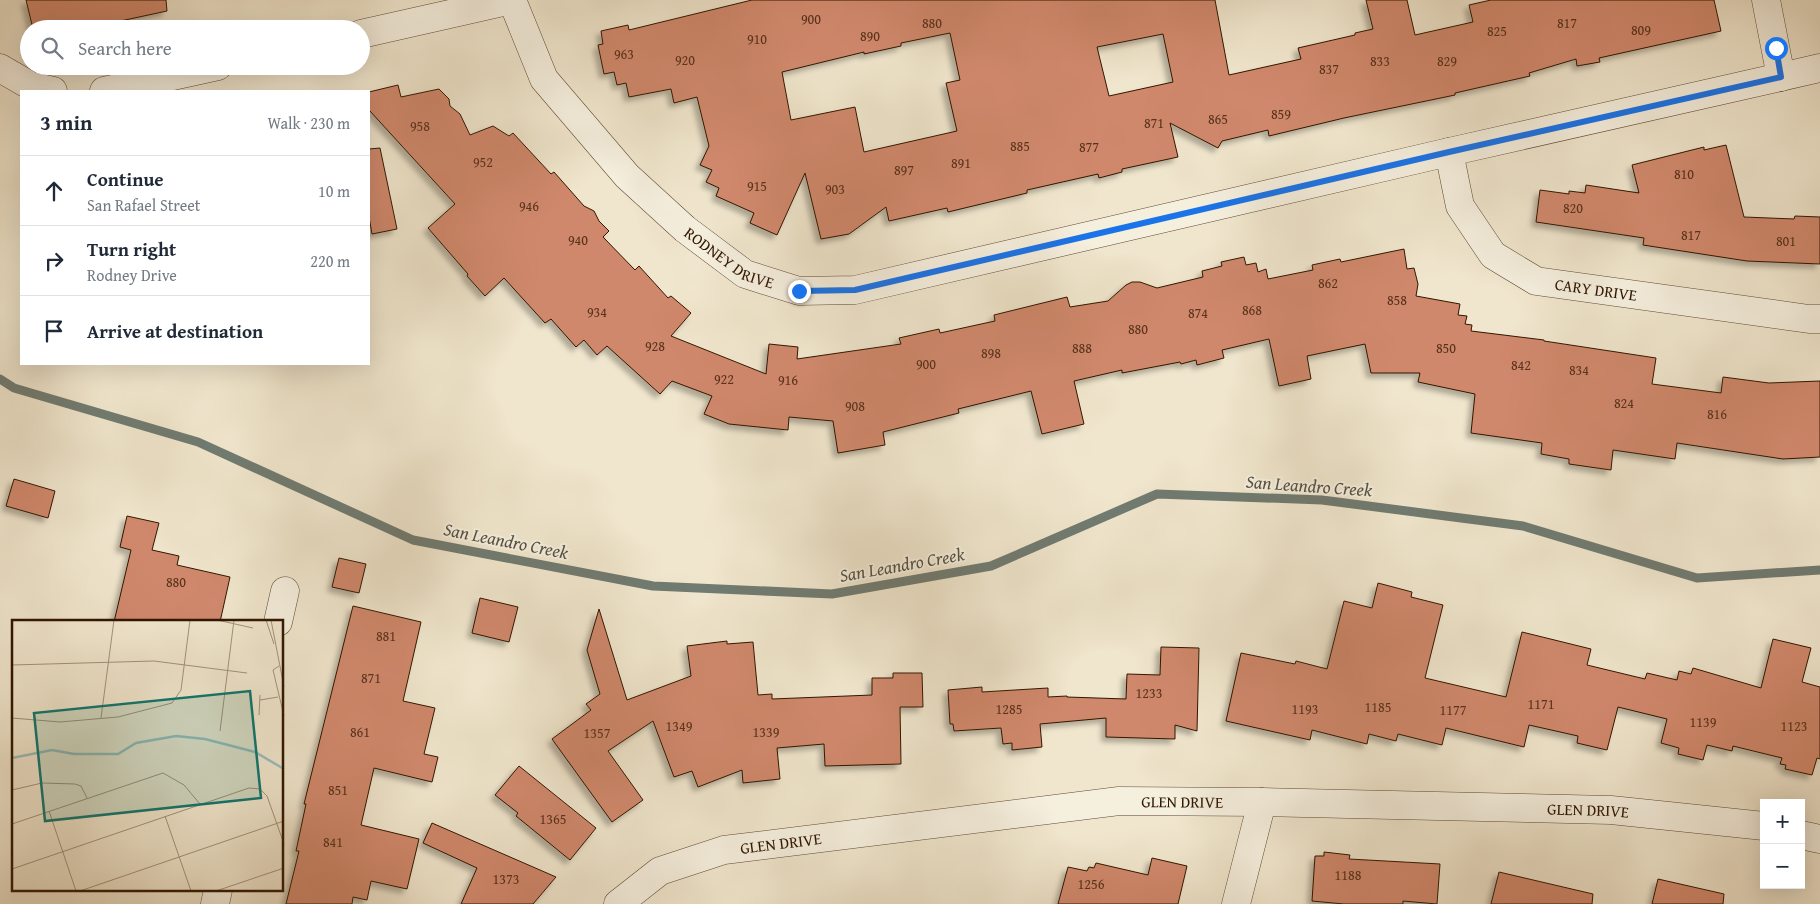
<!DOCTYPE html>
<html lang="en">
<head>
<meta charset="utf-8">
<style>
  :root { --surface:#fff; --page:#f6f6f7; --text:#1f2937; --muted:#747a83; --line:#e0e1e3 }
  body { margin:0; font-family:"Gentium Book Plus",serif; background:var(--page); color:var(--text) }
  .controls { position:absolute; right:15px; bottom:15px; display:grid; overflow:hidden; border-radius:0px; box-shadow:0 5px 20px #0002 }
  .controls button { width:45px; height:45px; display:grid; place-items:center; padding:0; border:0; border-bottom:1px solid var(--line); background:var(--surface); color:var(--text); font:25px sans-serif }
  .stop { position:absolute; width:15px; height:15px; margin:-11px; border:4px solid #1a73e8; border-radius:50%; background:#fff }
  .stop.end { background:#1a73e8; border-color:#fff; box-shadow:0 1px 5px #0008 }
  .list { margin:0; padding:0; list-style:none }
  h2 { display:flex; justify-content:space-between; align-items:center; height:65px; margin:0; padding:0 20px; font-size:21px }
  h2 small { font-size:16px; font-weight:400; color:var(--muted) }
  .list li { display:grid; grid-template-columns:32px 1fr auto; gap:15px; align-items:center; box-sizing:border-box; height:70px; padding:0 20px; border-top:1px solid var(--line) }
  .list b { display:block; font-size:19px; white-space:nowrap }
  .list p { margin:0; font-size:16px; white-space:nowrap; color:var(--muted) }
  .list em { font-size:16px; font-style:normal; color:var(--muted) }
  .icon { flex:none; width:28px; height:28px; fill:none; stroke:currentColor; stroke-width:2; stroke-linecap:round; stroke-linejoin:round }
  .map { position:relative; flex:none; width:1820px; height:904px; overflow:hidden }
  .search { position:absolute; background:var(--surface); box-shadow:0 5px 20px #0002; left:20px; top:20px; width:350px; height:55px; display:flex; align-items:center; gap:12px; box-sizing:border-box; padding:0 18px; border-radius:28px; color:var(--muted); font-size:19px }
  .panel { position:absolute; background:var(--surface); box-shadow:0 5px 20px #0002; left:20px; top:90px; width:350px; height:275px; border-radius:0px }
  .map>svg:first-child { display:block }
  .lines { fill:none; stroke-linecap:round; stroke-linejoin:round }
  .stream { stroke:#707b71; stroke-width:9 }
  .building { fill:#d0886c; stroke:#301600; fill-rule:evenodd; filter:url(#shadow) }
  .street-casing { stroke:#604a33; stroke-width:29 }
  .street { stroke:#f5efde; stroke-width:28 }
  .route { stroke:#1a73e8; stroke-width:6 }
  .labels { text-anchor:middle; stroke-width:4; stroke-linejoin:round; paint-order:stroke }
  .number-label { font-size:14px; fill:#58321b }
  .street-label { font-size:16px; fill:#301600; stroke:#f5efde }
  .water-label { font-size:18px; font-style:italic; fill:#555142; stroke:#f5efde }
  .inset-river { fill:none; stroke:#9bbebc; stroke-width:2.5 }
  .inset-road { fill:none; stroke:#a3937b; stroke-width:1 }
  .view { fill:#0f766e; fill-opacity:0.15; stroke:#0f766e; stroke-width:2.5 }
  .inset-edge { fill:none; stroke:#301600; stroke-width:2.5 }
</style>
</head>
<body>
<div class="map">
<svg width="1820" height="904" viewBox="0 0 1820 904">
  <defs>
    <filter id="shadow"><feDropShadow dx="-4.5" dy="4.5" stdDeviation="2.5" flood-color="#0004"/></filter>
  </defs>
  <rect width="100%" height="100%" fill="#f0e6cd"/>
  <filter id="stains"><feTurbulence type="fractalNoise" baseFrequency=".004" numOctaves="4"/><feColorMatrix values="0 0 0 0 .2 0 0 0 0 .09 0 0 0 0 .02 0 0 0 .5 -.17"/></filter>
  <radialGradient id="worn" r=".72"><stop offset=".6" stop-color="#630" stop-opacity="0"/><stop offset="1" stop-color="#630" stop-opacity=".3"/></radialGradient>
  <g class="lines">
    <!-- stream -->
    <path class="stream" d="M0,379L14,388L198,442L413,540L653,586L832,594L991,566L1157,494L1322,500L1523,526L1697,578L1820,570"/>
  </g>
  <!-- building -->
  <path class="building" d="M26,0H166L167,11L83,29H33Z
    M752,0H1215L1229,75L1301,59L1298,48L1355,35V33L1373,29L1366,0H1407L1415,35L1473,22L1469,5L1491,0H1714L1721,31L1599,58L1600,62L1577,66L1576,59L1529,73L1530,76L1455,93V95L1344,118L1269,136L1268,130L1222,141L1218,148L1170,123L1178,157L1122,169V172L1099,178L1098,174L1027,190V193L948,212L947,208L889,221L886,207L849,234L821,239L805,173L777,235L750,223L754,213L716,196L719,188L706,182L712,170L700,165L709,146L697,97L674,103L671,89L629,97L626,83L617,85L614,72L604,74L598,45L603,44L601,31L628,25L629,30ZM950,33L960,80L946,83L957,131L864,152L855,107L791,120L782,72L864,52V54L901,46V43ZM1163,34L1173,82L1109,96L1097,47Z
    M398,85L401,97L439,89L449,99L450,106L460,114L470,135L493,126L509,136L513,133L551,174L554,172L584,206L594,211L599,221L609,231L603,237L635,270L639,266L668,298L671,296L691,313L671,336L766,374L769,344L798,347L797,359L901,344L899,338L939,329L940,333L995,321L994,315L1067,297L1070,307L1108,301L1126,285L1132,282H1140L1157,288L1203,277L1202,271L1222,266L1221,262L1244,257L1246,265L1256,263L1258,272L1266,269L1268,279L1313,270L1312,265L1340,259L1341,262L1404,249L1407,269L1414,268L1418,284L1416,296L1460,304L1458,315L1467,316L1465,324L1472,325L1471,331L1544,340V341L1656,358L1652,384L1721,393L1723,377L1769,383L1820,381V457L1783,459L1677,443L1675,459L1613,450L1611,470L1569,464V459L1541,454L1542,443L1471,433L1475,394L1418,382L1420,373H1371L1365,344L1307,356L1311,379L1279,386L1269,339L1222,350L1224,358L1197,365L1196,360L1181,364L1180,362L1122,373V370L1074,381L1084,424L1042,434L1031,391L958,409L959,413L883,432L885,445L838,453L833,421L789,417L788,430L729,424L704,414L712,396L672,381L660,394L607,346L597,355L584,340L576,347L551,319L545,323L504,278L485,296L467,276L468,274L428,228L455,204L369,110V92Z
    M1726,145L1744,217L1794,219L1795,216L1820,217V264L1747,261L1643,245L1644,238L1536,222L1540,190L1569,194V191L1585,193L1586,185L1639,193L1632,165L1704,147V150Z
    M380,148L397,229L372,234L369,217V149Z
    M14,479L55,491L48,518L6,506Z
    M127,516L159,523L152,550L179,556L177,565L230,577L220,622H114L131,550L120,547Z
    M339,558L366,564L359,593L332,587Z
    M1378,583L1412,592L1411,597L1443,605L1425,678L1506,697L1522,632L1591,649L1587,665L1645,679L1647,673L1677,680L1679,671L1691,674L1693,668L1761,688L1773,639L1811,648L1802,682L1820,687V759L1817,758L1812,775L1785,769L1786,765L1780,764L1782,758L1733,746L1732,751L1707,745L1703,760L1678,754L1679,748L1661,743L1667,719L1618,707L1607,750L1577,743L1578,736L1529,725L1524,747L1446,728L1442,745L1398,734L1396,741L1369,734L1367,744L1312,730L1310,740L1226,721L1241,653L1295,664L1296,661L1327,669L1344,601L1372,608Z
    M480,598L518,607L509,642L472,633Z
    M353,606L421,622L403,701L435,708L424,754L438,757L432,782L374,768L361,825L419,839L407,889L371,881L367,900L353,897L352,904H286L299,851H296L306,804H304Z
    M599,609L627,700L691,676L687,646L727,641V644L753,642L758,695L772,694V699L872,695V678H893V673H922L923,707H900L901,764L825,766L824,744L777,748L780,779L743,783L742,770L698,787L692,771L674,777L653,721L608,751L643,800L612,822L552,739L591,710L586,704L600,694L587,650Z
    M1161,647L1199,648L1197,731L1175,725V739L1106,737V718L1040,724L1042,747L1012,750V743L1003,744L1001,728L954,731L953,724H950L948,690L982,687V692L1048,688V697L1067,696V697L1126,699L1127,674L1160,675Z
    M519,766L596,828L570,860L516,816L518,813L495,795Z
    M432,823L556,877L533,904H461L477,868L423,843Z
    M1324,852L1350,855L1349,859L1440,864L1437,904L1403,901V904H1344L1312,901L1315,856H1324Z
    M1152,858L1187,866L1178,904H1058L1068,867L1087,871L1089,867L1094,868L1096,863L1148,875Z
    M1499,872L1593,894L1592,904H1491Z
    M1658,879L1724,894L1723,904H1652Z"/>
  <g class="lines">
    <defs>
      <g id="street">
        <path id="s1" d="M512,0L544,79L627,176L685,229L745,274L799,291L855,290L1449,152L1820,68"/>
        <path d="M1766,0L1781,77"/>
        <path d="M361,34L512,0"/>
        <path d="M0,68L31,86L53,91"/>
        <path d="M104,91L218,66"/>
        <path id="s2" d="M1449,152L1460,206L1493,255L1536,281L1809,319H1820"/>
        <path d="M278,622L285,591"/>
        <path d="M1801,835L1820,839"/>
        <path d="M215,904L218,890"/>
        <path id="s3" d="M618,904L660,871L724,850L1119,801L1262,802L1611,810L1764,826"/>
        <path d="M1236,904L1262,802"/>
      </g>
    </defs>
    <!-- street casing -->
    <use href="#street" class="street-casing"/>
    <!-- street -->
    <use href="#street" class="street"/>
  </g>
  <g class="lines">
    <!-- route -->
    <path class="route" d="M799,291L855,290L1449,152L1781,77L1776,48"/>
  </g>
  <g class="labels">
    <!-- number labels -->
    <g class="number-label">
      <text x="811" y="24">900</text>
      <text x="932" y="28">880</text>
      <text x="1567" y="28">817</text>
      <text x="1641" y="35">809</text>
      <text x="1497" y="36">825</text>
      <text x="870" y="41">890</text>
      <text x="757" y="44">910</text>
      <text x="624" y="59">963</text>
      <text x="685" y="65">920</text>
      <text x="1380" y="66">833</text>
      <text x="1447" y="66">829</text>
      <text x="1329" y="74">837</text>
      <text x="1281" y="119">859</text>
      <text x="1218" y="124">865</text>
      <text x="1154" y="128">871</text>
      <text x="420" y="131">958</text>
      <text x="1020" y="151">885</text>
      <text x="1089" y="152">877</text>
      <text x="483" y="167">952</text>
      <text x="961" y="168">891</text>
      <text x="904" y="175">897</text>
      <text x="1684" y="179">810</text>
      <text x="757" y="191">915</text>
      <text x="835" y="194">903</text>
      <text x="529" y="211">946</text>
      <text x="1573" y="213">820</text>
      <text x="1691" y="240">817</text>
      <text x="578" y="245">940</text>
      <text x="1786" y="246">801</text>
      <text x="1328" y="288">862</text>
      <text x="1397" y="305">858</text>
      <text x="1252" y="315">868</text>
      <text x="597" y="317">934</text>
      <text x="1198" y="318">874</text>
      <text x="1138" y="334">880</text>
      <text x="655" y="351">928</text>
      <text x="1082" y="353">888</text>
      <text x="1446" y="353">850</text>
      <text x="991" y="358">898</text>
      <text x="926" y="369">900</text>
      <text x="1521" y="370">842</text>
      <text x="1579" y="375">834</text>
      <text x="724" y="384">922</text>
      <text x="788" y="385">916</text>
      <text x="1624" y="408">824</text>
      <text x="855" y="411">908</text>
      <text x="1717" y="419">816</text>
      <text x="176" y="587">880</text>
      <text x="386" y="641">881</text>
      <text x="371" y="683">871</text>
      <text x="1149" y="698">1233</text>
      <text x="1541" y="709">1171</text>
      <text x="1378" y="712">1185</text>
      <text x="1009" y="714">1285</text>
      <text x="1305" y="714">1193</text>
      <text x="1453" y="715">1177</text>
      <text x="1703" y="727">1139</text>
      <text x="679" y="731">1349</text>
      <text x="1794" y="731">1123</text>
      <text x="360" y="737">861</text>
      <text x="766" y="737">1339</text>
      <text x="597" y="738">1357</text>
      <text x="338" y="795">851</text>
      <text x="553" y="824">1365</text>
      <text x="333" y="847">841</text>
      <text x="1348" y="880">1188</text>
      <text x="506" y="884">1373</text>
      <text x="1091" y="889">1256</text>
    </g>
    <!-- street labels -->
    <g class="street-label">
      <text dy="6" stroke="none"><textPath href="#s1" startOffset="345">RODNEY DRIVE</textPath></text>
      <text dy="6" stroke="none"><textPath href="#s2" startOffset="225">CARY DRIVE</textPath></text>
      <text dy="6" stroke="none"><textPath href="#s3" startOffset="582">GLEN DRIVE</textPath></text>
      <text dy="6" stroke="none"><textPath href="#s3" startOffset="988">GLEN DRIVE</textPath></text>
      <text dy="6" stroke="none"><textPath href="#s3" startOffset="178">GLEN DRIVE</textPath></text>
    </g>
    <!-- water labels -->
    <g class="water-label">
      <text transform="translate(1309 486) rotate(4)" y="6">San Leandro Creek</text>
      <text transform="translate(506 541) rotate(11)" y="6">San Leandro Creek</text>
      <text transform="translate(902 565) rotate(-10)" y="6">San Leandro Creek</text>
    </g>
  </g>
  <!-- overview -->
  <g transform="translate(12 620)">
    <rect width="271" height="271" fill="#f0e6cd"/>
    <path class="inset-river" d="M0,138L40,130L62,134H106L124,123L164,116L193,119L243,132L272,149"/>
    <path class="inset-road" d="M205,0L241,8M254,0L262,24M259,0L272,67M0,45L142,41L235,53M267,46L261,50L272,96M248,80L266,77M247,95L248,75M0,98L48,102L106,97L160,83L169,70L178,0M89,98L102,0M208,111L222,0M0,170L30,163L63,164L69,166L75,178M37,191L64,271M153,196L179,271M0,204L151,153L172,165L188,184M0,249L237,168L248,169L255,176L272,224M68,271L272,201M204,271L272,248"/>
    <path class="view" d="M238,71L249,178L33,201L22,93Z"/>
    <rect width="271" height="271" class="inset-edge"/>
  </g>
  <rect width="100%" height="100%" filter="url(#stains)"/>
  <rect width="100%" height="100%" fill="url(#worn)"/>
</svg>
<div class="controls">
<button>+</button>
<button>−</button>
</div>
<div class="stop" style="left:1776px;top:48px"></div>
<div class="stop end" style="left:799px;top:291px"></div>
<div class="search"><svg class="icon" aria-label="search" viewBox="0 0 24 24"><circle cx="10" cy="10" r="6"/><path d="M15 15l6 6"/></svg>Search here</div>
<section class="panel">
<h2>3 min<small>Walk · 230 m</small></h2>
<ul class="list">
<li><svg class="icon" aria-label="ahead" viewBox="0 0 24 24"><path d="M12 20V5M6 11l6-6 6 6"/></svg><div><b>Continue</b><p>San Rafael Street</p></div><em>10 m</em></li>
<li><svg class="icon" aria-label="right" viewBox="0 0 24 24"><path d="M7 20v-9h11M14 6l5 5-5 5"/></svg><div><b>Turn right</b><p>Rodney Drive</p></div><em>220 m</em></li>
<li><svg class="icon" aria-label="arrive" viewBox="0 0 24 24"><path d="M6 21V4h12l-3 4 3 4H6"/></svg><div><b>Arrive at destination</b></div></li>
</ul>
</section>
</div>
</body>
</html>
